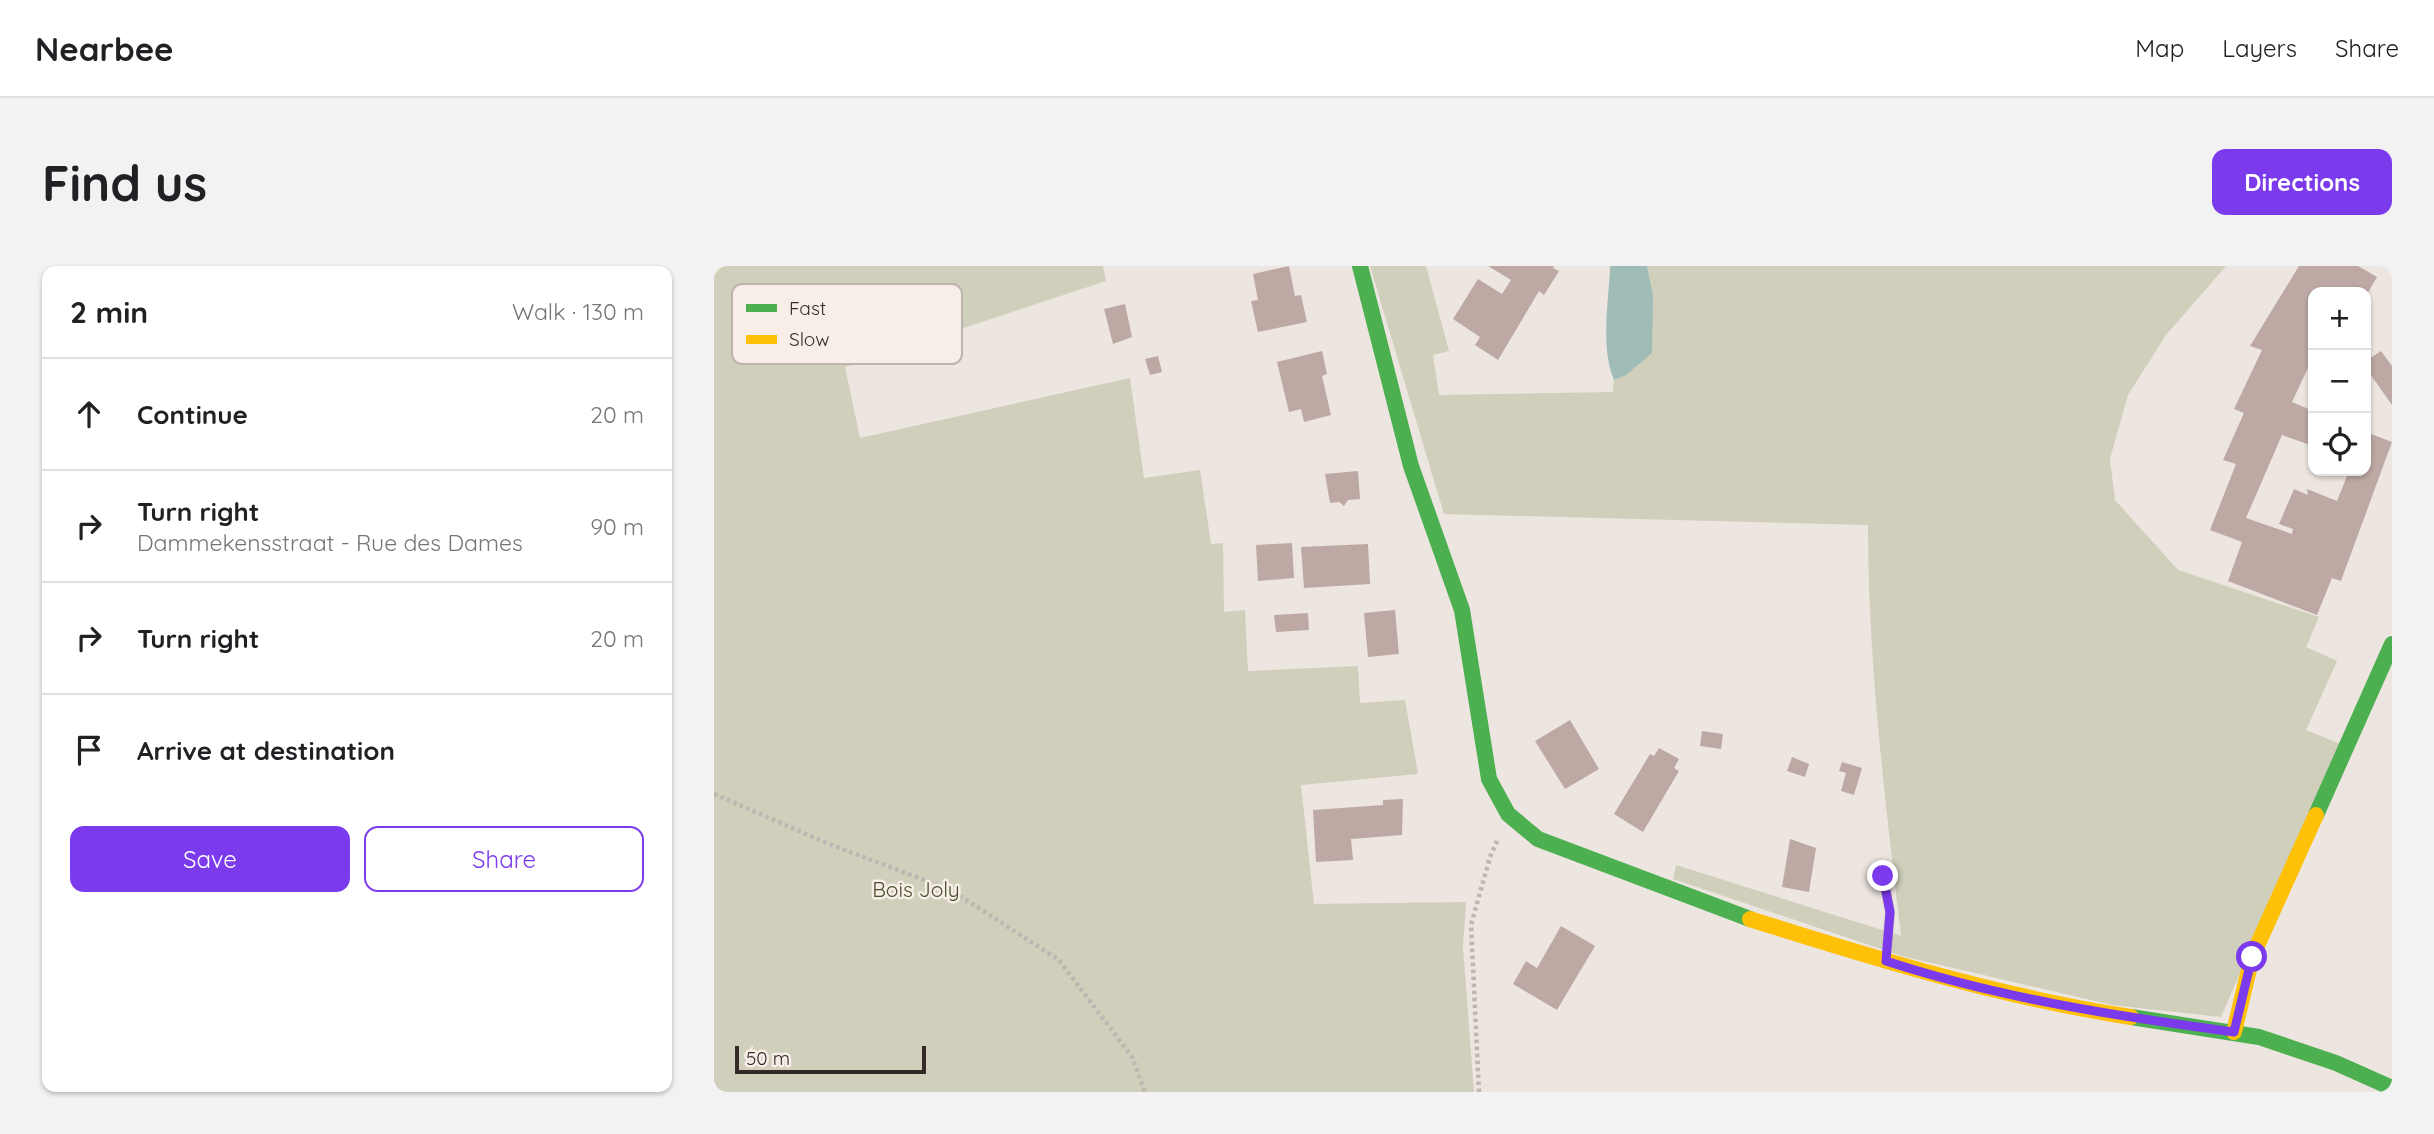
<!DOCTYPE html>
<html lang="en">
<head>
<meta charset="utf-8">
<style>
  :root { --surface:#fff; --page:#f2f2f2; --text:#202124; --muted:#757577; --line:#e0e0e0; --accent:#7c3aed }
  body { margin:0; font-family:Quicksand,sans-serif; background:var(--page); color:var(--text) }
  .controls { position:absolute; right:21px; top:21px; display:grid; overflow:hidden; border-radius:14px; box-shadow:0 2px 5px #0004 }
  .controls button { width:63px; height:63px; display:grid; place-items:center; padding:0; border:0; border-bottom:2px solid var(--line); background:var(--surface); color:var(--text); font:35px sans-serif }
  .scale { position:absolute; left:21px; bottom:18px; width:191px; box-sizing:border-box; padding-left:7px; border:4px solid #342b28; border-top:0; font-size:19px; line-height:24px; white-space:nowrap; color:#342b28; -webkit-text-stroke:5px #f8eee8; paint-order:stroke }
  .stop { position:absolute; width:21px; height:21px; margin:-16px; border:5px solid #7c3aed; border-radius:50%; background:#fff }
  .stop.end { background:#7c3aed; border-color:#fff; box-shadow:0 2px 7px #0008 }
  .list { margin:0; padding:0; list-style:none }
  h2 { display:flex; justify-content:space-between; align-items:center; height:91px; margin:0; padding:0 28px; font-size:30px }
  h2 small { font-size:23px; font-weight:400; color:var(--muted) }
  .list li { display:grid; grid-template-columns:46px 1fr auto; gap:21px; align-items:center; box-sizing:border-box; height:112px; padding:0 28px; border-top:2px solid var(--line) }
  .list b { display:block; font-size:26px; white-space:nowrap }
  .list p { margin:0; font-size:23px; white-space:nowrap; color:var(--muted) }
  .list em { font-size:23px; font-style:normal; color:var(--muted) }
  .actions { display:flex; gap:14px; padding:21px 28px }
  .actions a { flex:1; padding:16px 0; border:2px solid var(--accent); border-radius:14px; text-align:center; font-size:24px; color:var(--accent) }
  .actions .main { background:var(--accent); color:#fff }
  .icon { flex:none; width:38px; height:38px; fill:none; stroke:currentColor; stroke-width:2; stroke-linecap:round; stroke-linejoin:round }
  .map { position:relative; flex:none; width:1678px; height:826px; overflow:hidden; border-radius:14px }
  header { display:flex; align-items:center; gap:42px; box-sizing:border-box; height:98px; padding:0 35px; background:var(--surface); border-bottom:2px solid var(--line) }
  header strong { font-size:33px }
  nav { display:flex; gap:38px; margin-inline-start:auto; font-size:24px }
  .intro { display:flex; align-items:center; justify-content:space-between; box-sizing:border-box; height:168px; padding:0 42px }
  h1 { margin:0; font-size:49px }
  .button { padding:18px 32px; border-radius:14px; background:var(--accent); color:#fff; font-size:24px; font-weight:700 }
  main { display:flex; gap:42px; padding:0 42px }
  aside { flex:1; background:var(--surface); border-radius:14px; box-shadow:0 2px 5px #0004 }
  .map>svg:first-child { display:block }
  .green { fill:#cfcfbc }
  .water { fill:#9fbcb7 }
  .building { fill:#bea8a4 }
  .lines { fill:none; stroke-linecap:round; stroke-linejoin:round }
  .path { stroke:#bdb6b2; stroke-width:4.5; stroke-dasharray:3.5 3.5; stroke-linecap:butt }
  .lane { stroke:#c4bdb9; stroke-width:10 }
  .fast { stroke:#4caf50; stroke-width:16 }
  .slow { stroke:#ffc107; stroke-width:16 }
  .route { stroke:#7c3aed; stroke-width:9 }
  .labels { text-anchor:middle; stroke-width:5; stroke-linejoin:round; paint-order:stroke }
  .park-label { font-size:21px; fill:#49502f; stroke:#f8eee8 }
  .key { fill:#f8eee8; stroke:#bdb4ae; stroke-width:2 }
  .key-label { font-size:19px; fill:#342b28 }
</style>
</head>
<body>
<header>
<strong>Nearbee</strong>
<nav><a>Map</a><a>Layers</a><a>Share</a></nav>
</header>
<div class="intro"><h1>Find us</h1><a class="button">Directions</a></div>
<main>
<aside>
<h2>2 min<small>Walk · 130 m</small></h2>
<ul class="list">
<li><svg class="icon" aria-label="ahead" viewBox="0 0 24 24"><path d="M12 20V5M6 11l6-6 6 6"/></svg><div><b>Continue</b></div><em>20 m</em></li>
<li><svg class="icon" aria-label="right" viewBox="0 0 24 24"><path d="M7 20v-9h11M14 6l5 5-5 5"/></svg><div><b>Turn right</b><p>Dammekensstraat - Rue des Dames</p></div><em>90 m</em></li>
<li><svg class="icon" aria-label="right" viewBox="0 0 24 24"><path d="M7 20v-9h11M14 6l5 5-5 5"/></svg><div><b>Turn right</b></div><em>20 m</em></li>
<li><svg class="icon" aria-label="arrive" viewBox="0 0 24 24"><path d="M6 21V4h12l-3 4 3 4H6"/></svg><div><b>Arrive at destination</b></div></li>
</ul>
<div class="actions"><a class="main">Save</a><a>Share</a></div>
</aside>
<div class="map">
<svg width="1678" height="826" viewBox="0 0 1678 826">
  <rect width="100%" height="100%" fill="#ece5e0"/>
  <!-- green -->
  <path class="green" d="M0,0H389L392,15L131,101L146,172L416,112L430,212L486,204L497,278L509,277L510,346L531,344L534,405L644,400L646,437L691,434L704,508L587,519L600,638L752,636L749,681L760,826H0Z
    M656,0H712L735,85L719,89L725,129L899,126L900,114L922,101L939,29L933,0H1512L1452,69L1414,129L1396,193L1401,234L1464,304L1605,351L1592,381L1623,395L1592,464L1626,478L1507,751L1398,739L1188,690L959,613L962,599L1187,670C1171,533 1154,397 1154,259L730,248Z"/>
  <!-- water -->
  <path class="water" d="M896,0H933L939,29L938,87L912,109L900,114C886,80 895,36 896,0Z"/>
  <!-- building -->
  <path class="building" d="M575,0L581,30L587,29L593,56L544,66L537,35L544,34L539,8Z
    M774,0H840L839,2L845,5L830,29L825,25L784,94L761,79L766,71L739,53L764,13L788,28L797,14Z
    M1585,0H1644L1663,11L1652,30V26H1599V91L1578,136L1599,145V180L1568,169L1532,252L1578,268L1579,263L1565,258L1580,223L1594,229L1593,223L1623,235L1635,205H1652V166L1678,176L1627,315L1618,312L1603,349L1514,315L1528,276L1496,264L1522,198L1509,194L1530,147L1520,143L1548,84L1536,80Z
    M411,38L418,71L399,78L390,43Z
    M608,85L613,108L608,110L617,149L590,156L587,143L575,146L563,96Z
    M1667,85L1678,100V139L1652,102V95Z
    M444,90L448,106L436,109L431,93Z
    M644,205L646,233L634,234L630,240L625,236L616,237L611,208Z
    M578,277L580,312L544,315L542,279Z
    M654,278L656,318L590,322L587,281Z
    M681,344L685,388L654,391L650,347Z
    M594,347L595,364L562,366L560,349Z
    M856,454L885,503L851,523L821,475Z
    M988,465L1009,468L1007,483L986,480Z
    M945,482L965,493L960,502L965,505L929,566L900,548L936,488L940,490Z
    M1078,491L1095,498L1091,511L1073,505Z
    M1128,496L1148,502L1140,529L1127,525L1132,507L1125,505Z
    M689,533L688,569L637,573L639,594L602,596L599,544L669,539V534Z
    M1076,573L1102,582L1095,626L1068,621Z
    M847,660L881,680L843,744L799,718L812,695L823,702Z"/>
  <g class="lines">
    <!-- path -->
    <path class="path" d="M0,528L115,578L237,624L345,694L418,791L431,826
      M765,826L757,659L776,591L784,573"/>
    <!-- lane -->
    <path class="lane" d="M1169,610L1176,646L1172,694"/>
    <!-- fast -->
    <path class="fast" d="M646,0L697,200L748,344L775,513L794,548L824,573L1036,653
      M1602,549L1678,378
      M1417,751L1545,771L1622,797L1678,822"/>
    <!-- slow -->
    <path class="slow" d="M1036,653C1162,693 1287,731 1417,751
      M1520,766L1538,691L1602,549"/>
  </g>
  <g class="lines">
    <!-- route -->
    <path class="route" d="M1169,610L1176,646L1172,695C1285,732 1402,750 1520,766L1538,691"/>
  </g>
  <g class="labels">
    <!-- park labels -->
    <g class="park-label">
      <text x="202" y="631">Bois Joly</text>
    </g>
  </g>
  <!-- legend -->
  <rect x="18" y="18" width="230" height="80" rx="10" class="key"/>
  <rect x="32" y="38" width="31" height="8" fill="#4caf50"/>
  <rect x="32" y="69" width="31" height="9" fill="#ffc107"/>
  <g class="key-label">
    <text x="75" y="49">Fast</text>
    <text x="75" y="80">Slow</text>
  </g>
</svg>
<div class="controls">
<button>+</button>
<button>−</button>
<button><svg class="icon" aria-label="locate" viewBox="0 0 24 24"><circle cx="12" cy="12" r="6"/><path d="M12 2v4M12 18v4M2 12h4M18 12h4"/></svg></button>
</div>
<div class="scale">50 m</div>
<div class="stop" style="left:1538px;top:691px"></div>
<div class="stop end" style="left:1169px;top:610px"></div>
</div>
</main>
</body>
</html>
